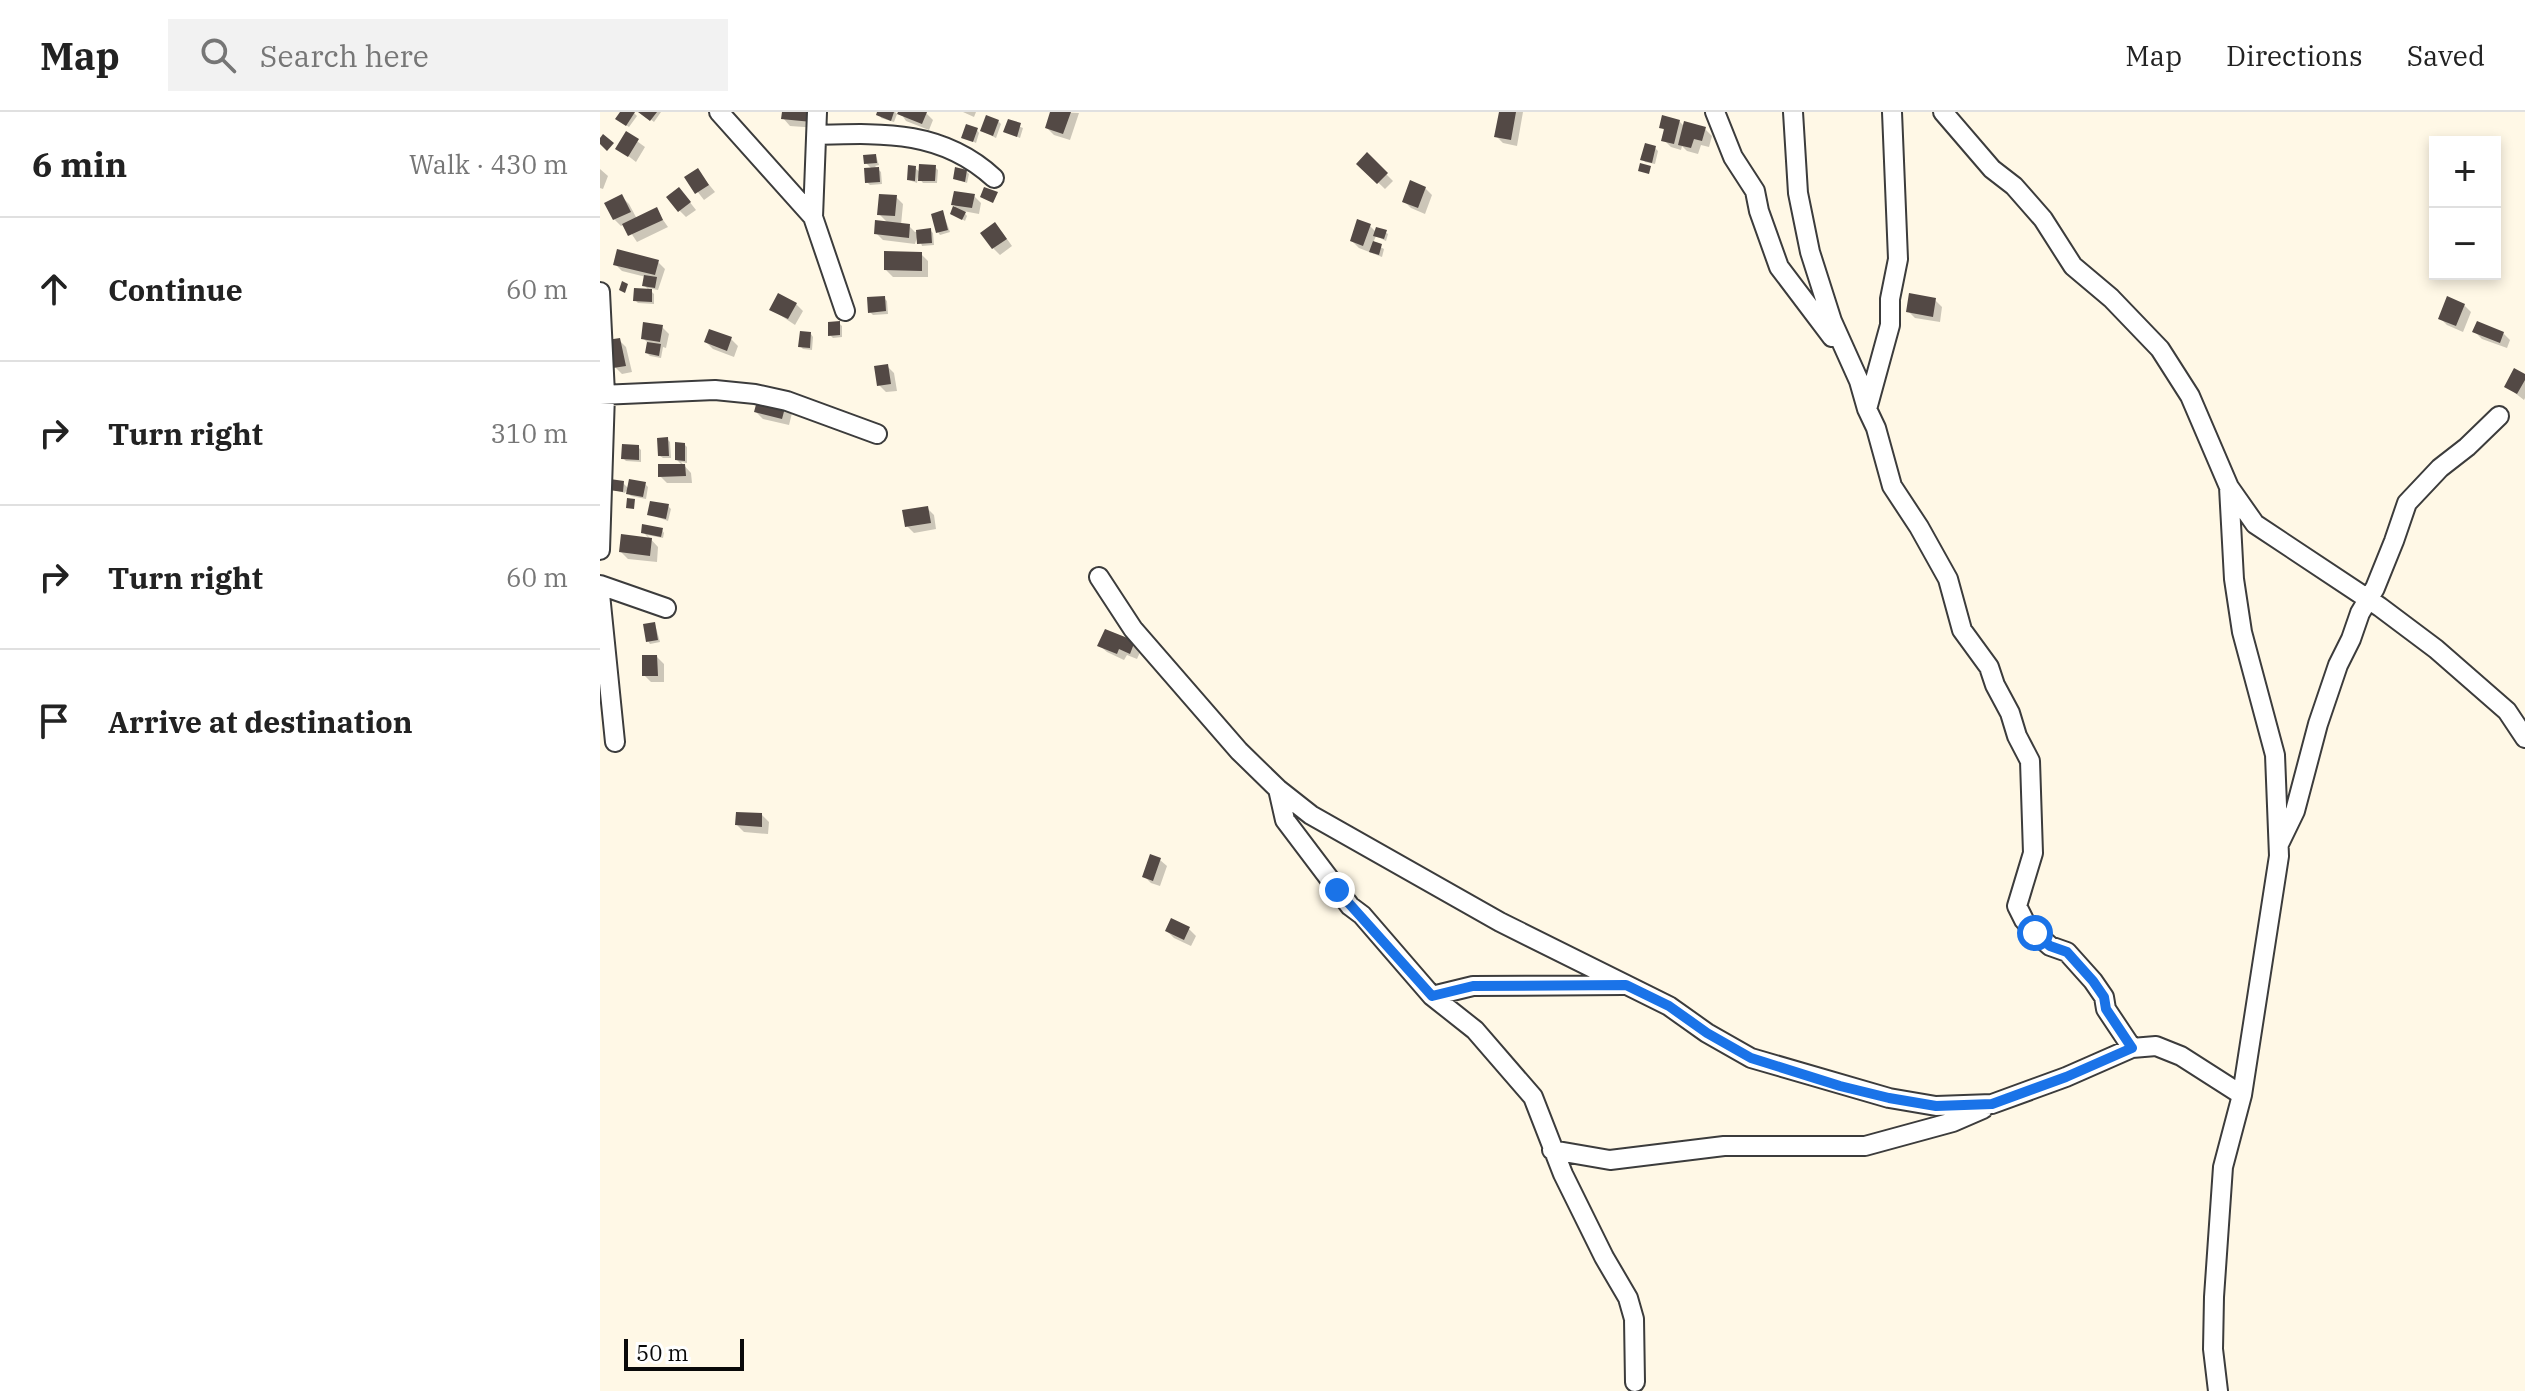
<!DOCTYPE html>
<html lang="en">
<head>
<meta charset="utf-8">
<style>
  :root { --surface:#fff; --page:#f2f2f2; --text:#222; --muted:#767676; --line:#e0e0e0 }
  body { margin:0; font-family:"IBM Plex Serif",serif; background:var(--page); color:var(--text) }
  .controls { position:absolute; right:24px; top:24px; display:grid; overflow:hidden; border-radius:0px; box-shadow:0 4px 12px #0003 }
  .controls button { width:72px; height:72px; display:grid; place-items:center; padding:0; border:0; border-bottom:2px solid var(--line); background:var(--surface); color:var(--text); font:40px sans-serif }
  .scale { position:absolute; left:24px; bottom:20px; width:120px; box-sizing:border-box; padding-left:8px; border:4px solid #090909; border-top:0; font-size:22px; line-height:28px; white-space:nowrap; color:#090909; -webkit-text-stroke:6px #fff; paint-order:stroke }
  .stop { position:absolute; width:24px; height:24px; margin:-18px; border:6px solid #1a73e8; border-radius:50%; background:#fff }
  .stop.end { background:#1a73e8; border-color:#fff; box-shadow:0 2px 8px #0008 }
  .list { margin:0; padding:0; list-style:none }
  h2 { display:flex; justify-content:space-between; align-items:center; height:104px; margin:0; padding:0 32px; font-size:34px }
  h2 small { font-size:26px; font-weight:400; color:var(--muted) }
  .list li { display:grid; grid-template-columns:52px 1fr auto; gap:24px; align-items:center; box-sizing:border-box; height:144px; padding:0 32px; border-top:2px solid var(--line) }
  .list b { display:block; font-size:30px; white-space:nowrap }
  .list em { font-size:26px; font-style:normal; color:var(--muted) }
  .icon { flex:none; width:44px; height:44px; fill:none; stroke:currentColor; stroke-width:2; stroke-linecap:round; stroke-linejoin:round }
  .map { position:relative; flex:none; width:1925px; height:1279px; overflow:hidden }
  header { display:flex; align-items:center; gap:48px; box-sizing:border-box; height:112px; padding:0 40px; background:var(--surface); border-bottom:2px solid var(--line) }
  header strong { font-size:38px }
  nav { display:flex; gap:44px; margin-inline-start:auto; font-size:28px }
  .search { width:560px; height:72px; background:var(--page); display:flex; align-items:center; gap:20px; box-sizing:border-box; padding:0 28px; border-radius:0px; color:var(--muted); font-size:30px }
  main { display:flex }
  aside { flex:1; background:var(--surface) }
  .map>svg:first-child { display:block }
  .shadow { fill:#0003 }
  .building { fill:#534945 }
  .lines { fill:none; stroke-linecap:round; stroke-linejoin:round }
  .street-casing { stroke:#3c3c3c; stroke-width:22 }
  .street { stroke:#fff; stroke-width:18 }
  .route { stroke:#1a73e8; stroke-width:10 }
</style>
</head>
<body>
<header>
<strong>Map</strong>
<div class="search"><svg class="icon" aria-label="search" viewBox="0 0 24 24"><circle cx="10" cy="10" r="6"/><path d="M15 15l6 6"/></svg>Search here</div>
<nav><a>Map</a><a>Directions</a><a>Saved</a></nav>
</header>
<main>
<aside>
<h2>6 min<small>Walk · 430 m</small></h2>
<ul class="list">
<li><svg class="icon" aria-label="ahead" viewBox="0 0 24 24"><path d="M12 20V5M6 11l6-6 6 6"/></svg><div><b>Continue</b></div><em>60 m</em></li>
<li><svg class="icon" aria-label="right" viewBox="0 0 24 24"><path d="M7 20v-9h11M14 6l5 5-5 5"/></svg><div><b>Turn right</b></div><em>310 m</em></li>
<li><svg class="icon" aria-label="right" viewBox="0 0 24 24"><path d="M7 20v-9h11M14 6l5 5-5 5"/></svg><div><b>Turn right</b></div><em>60 m</em></li>
<li><svg class="icon" aria-label="arrive" viewBox="0 0 24 24"><path d="M6 21V4h12l-3 4 3 4H6"/></svg><div><b>Arrive at destination</b></div></li>
</ul>
</aside>
<div class="map">
<svg width="1925" height="1279" viewBox="0 0 1925 1279">
  <rect width="100%" height="100%" fill="#fff8e6"/>
  <!-- shadow -->
  <path class="shadow" d="M23,0H33L37,4L29,15L21,10Z
    M41,0H61L54,10Z
    M184,0H220L218,16L190,14L183,6Z
    M279,0H295L297,2L294,10L281,6Z
    M300,0L326,1L333,8L329,18L306,9Z
    M363,0H376L374,5Z
    M452,0L479,1L470,28L454,23L447,16Z
    M901,0H923L917,34L903,31L896,24Z
    M398,9L401,12L396,26L382,19Z
    M1079,9L1085,15L1105,17L1112,24L1109,35L1101,33L1098,42L1087,39L1082,34L1081,38L1071,35L1064,28L1066,20L1061,15Z
    M409,10L423,16L420,26L406,20Z
    M377,18L379,21L376,31L364,25Z
    M27,22L45,35L36,50L18,36Z
    M1055,36L1058,39L1055,52L1045,50L1043,47Z
    M767,43L793,69L785,77L759,52Z
    M276,44L279,53L275,54L281,60L282,72L270,73L267,70L272,57L266,51Z
    M335,55L338,58L337,71H323L318,65L317,71L309,68L315,56L321,61Z
    M0,57L8,64L3,77L0,76Z
    M98,59L115,80L104,88L87,66Z
    M366,59L369,62L367,71L355,67Z
    M825,76L832,83L825,102L811,96L804,89Z
    M85,84L96,98L86,105L79,98Z
    M374,84L381,91L379,102L363,99L367,104L365,109L352,101L355,94L354,92Z
    M22,85L29,92L37,107L56,98L68,115L37,130L25,112L21,114L14,107Z
    M296,85L303,92L301,113L309,114L315,120L330,118L333,121L334,133L322,134L318,122L315,132L283,128L276,121L288,111L279,102Z
    M343,101L350,120L340,123L338,120Z
    M770,114L776,120H785L788,122L786,129L776,124L773,131L784,137L782,145L759,136L752,129Z
    M402,120L412,134L400,143L393,136Z
    M321,142L328,149V165H293L286,158Z
    M58,150L65,157L58,178L48,176L54,182V192L38,191L35,188L50,179L44,173L46,165L22,159L15,152Z
    M284,186L287,189L288,202L273,203L270,200Z
    M1335,188L1342,195L1340,210L1315,206L1308,199Z
    M196,192L203,199L195,213L171,197Z
    M1864,193L1871,200L1863,220L1847,213L1840,206Z
    M239,211L242,214V225L233,226L230,223Z
    M62,215L69,222L66,236L63,235L61,246L50,244L47,241L49,232L43,226Z
    M1875,220L1903,221L1910,228L1907,236L1882,227Z
    M211,222L213,225L212,238L203,237L200,234Z
    M131,227L138,234L134,245L113,237L106,230Z
    M19,228L26,235L32,260L22,262L15,255Z
    M287,254L294,261L297,279L286,280L279,273Z
    M1925,265V286L1924,288L1906,274Z
    M185,294L192,301L189,313L163,307L156,300Z
    M67,327L70,330L71,346H63L60,344Z
    M84,332L87,335V351L81,350L91,361L92,371H67L60,364L83,354L77,348Z
    M38,335L41,338V350L26,349L23,346Z
    M23,371L29,377L45,372L48,375L46,387L31,384L26,379L25,381L11,377Z
    M68,394L71,397L68,409L49,402Z
    M327,396L334,403L336,417L314,421L307,414Z
    M62,418L64,421L63,426L47,423L58,435L57,450L28,447L21,440L50,427L43,420Z
    M55,512L60,530L50,532L48,529Z
    M534,531L541,538L537,547L527,543L524,548L507,540L500,534Z
    M57,545L64,552V570H51L44,563Z
    M162,703L169,710L168,722L144,720L137,713Z
    M560,748L567,754L560,774L551,771L544,764Z
    M572,809L589,817L596,824L591,834L574,826L567,819Z"/>
  <!-- building -->
  <path class="building" d="M20,0H35L26,14L15,7Z
    M38,0H57L50,9Z
    M182,0H213L212,10L181,7Z
    M277,0H294L291,9L276,3Z
    M298,0H327L322,12L297,2Z
    M450,0H471L463,22L445,16Z
    M899,0H916L911,28L894,25Z
    M386,3L399,8L393,24L380,19Z
    M1062,3L1080,8L1074,32L1061,29L1064,17L1059,16Z
    M408,7L421,11L417,25L403,20Z
    M1084,9L1106,15L1102,29L1094,27L1091,36L1078,33Z
    M366,12L378,16L373,30L361,26Z
    M26,19L39,27L28,45L15,37Z
    M3,22L14,31L7,39L0,32V26Z
    M1045,31L1056,34L1052,51L1040,48Z
    M767,40L788,61L777,72L756,52Z
    M276,42L277,51L264,52L263,43Z
    M1040,51L1051,54L1049,62L1038,59Z
    M319,52L336,53L335,69H318Z
    M308,53L316,54L315,69L307,68Z
    M279,55L280,70L265,71L264,56Z
    M355,55L367,58L365,70L353,67Z
    M98,56L109,73L95,82L84,65Z
    M810,68L826,75L818,96L802,90Z
    M79,75L91,90L78,100L66,85Z
    M384,75L398,80L393,91L380,85Z
    M354,79L375,82L372,96L351,93Z
    M22,82L31,100L13,108L4,91Z
    M279,82L297,83L295,104L277,103Z
    M353,94L366,100L362,108L350,102Z
    M57,95L63,108L28,124L22,112Z
    M343,98L348,118L336,121L331,102Z
    M757,107L771,112L763,134L750,129Z
    M275,108L310,112L309,126L274,122Z
    M395,110L407,127L392,137L380,121Z
    M776,115L787,118L784,127L773,124Z
    M331,116L332,131L317,132L316,118Z
    M773,129L782,132L779,143L769,140Z
    M17,137L59,148L55,163L13,153Z
    M284,139L322,140V159L284,158Z
    M44,163L57,165L55,176L42,174Z
    M22,169L28,172L25,181L19,178Z
    M34,176L52,177V190L33,189Z
    M178,181L197,191L188,207L169,198Z
    M1309,181L1336,186L1333,205L1306,200Z
    M285,184L286,199L268,201L267,185Z
    M1847,184L1865,192L1856,214L1838,207Z
    M240,209V223L228,224V210Z
    M1877,209L1904,220L1900,231L1872,220Z
    M43,210L63,213L60,230L41,227Z
    M109,217L132,225L127,239L104,230Z
    M200,219L211,220L210,236L198,235Z
    M20,226L26,254L13,256L7,228Z
    M47,230L61,232L59,244L45,241Z
    M288,252L291,272L277,274L274,254Z
    M1914,256L1925,262V268L1917,282L1904,275Z
    M158,285L186,292L182,307L154,300Z
    M68,325L69,344H58L57,326Z
    M75,330L85,331V349L75,348Z
    M22,332L39,333V348L21,347Z
    M58,352H85L86,364L58,365Z
    M10,367L24,369L23,380L9,378Z
    M29,367L46,370L43,385L26,382Z
    M27,386L35,387L34,397L26,396Z
    M50,389L69,392L66,407L47,403Z
    M328,394L331,411L305,415L302,398Z
    M42,412L63,416L61,425L41,421Z
    M21,422L52,426L50,444L19,440Z
    M55,510L58,528L46,530L43,512Z
    M505,517L535,529L530,542L519,537L517,542L497,534Z
    M42,543H57L58,564H42Z
    M136,700L162,701V715L135,713Z
    M550,742L561,746L553,769L542,765Z
    M571,806L590,815L584,828L565,819Z"/>
  <g class="lines">
    <defs>
      <path id="street" d="M119,0L213,105L245,199
        M1115,0L1133,45L1155,79L1159,99L1179,155L1232,225
        M1193,0L1198,81L1210,140L1232,209L1259,269L1267,297L1276,316L1292,374L1319,415L1348,467L1362,518L1389,555L1395,573L1410,601L1417,624L1430,649L1433,741L1417,794L1424,808L1435,821L1450,834L1467,840L1493,869L1504,885L1506,897L1532,936
        M1343,0L1392,57L1414,74L1443,107L1473,154L1511,186L1560,237L1590,284L1629,375L1655,412L1780,495L1836,537L1907,599L1925,626
        M217,23C283,21 342,18 394,66
        M213,105L217,0
        M0,180L5,282L0,438
        M0,283L115,278L155,282L187,289L277,322
        M1267,297L1290,213V187L1298,147L1292,0
        M499,465L533,517L639,639L678,677L711,703L900,810L1069,894L1107,921L1151,946L1289,986L1336,994L1392,992L1466,965L1532,936L1556,934L1581,944L1642,983
        M0,473L66,496
        M0,482L15,630
        M678,677L685,708L750,794L762,803L832,884L875,918L933,985L963,1062L1004,1145L1028,1186L1034,1207L1035,1270
        M1679,732L1695,699L1718,612L1738,553L1751,527L1760,501L1775,476L1794,429L1807,391L1840,356L1867,335L1899,304
        M832,884L873,874L1023,873
        M952,1038L1010,1048L1124,1034H1265L1353,1010L1383,997
        M1618,1279L1613,1237L1614,1185L1623,1055L1642,983L1679,744L1675,643L1642,520L1634,467L1629,375"/>
    </defs>
    <!-- street casing -->
    <use href="#street" class="street-casing"/>
    <!-- street -->
    <use href="#street" class="street"/>
  </g>
  <g class="lines">
    <!-- route -->
    <path class="route" d="M737,778L832,884L873,874L1026,873L1069,894L1107,921L1151,946L1240,974L1289,986L1336,994L1392,992L1466,965L1532,936L1506,897L1504,885L1493,869L1467,840L1450,834L1435,821"/>
  </g>
</svg>
<div class="controls">
<button>+</button>
<button>−</button>
</div>
<div class="scale">50 m</div>
<div class="stop" style="left:1435px;top:821px"></div>
<div class="stop end" style="left:737px;top:778px"></div>
</div>
</main>
</body>
</html>
